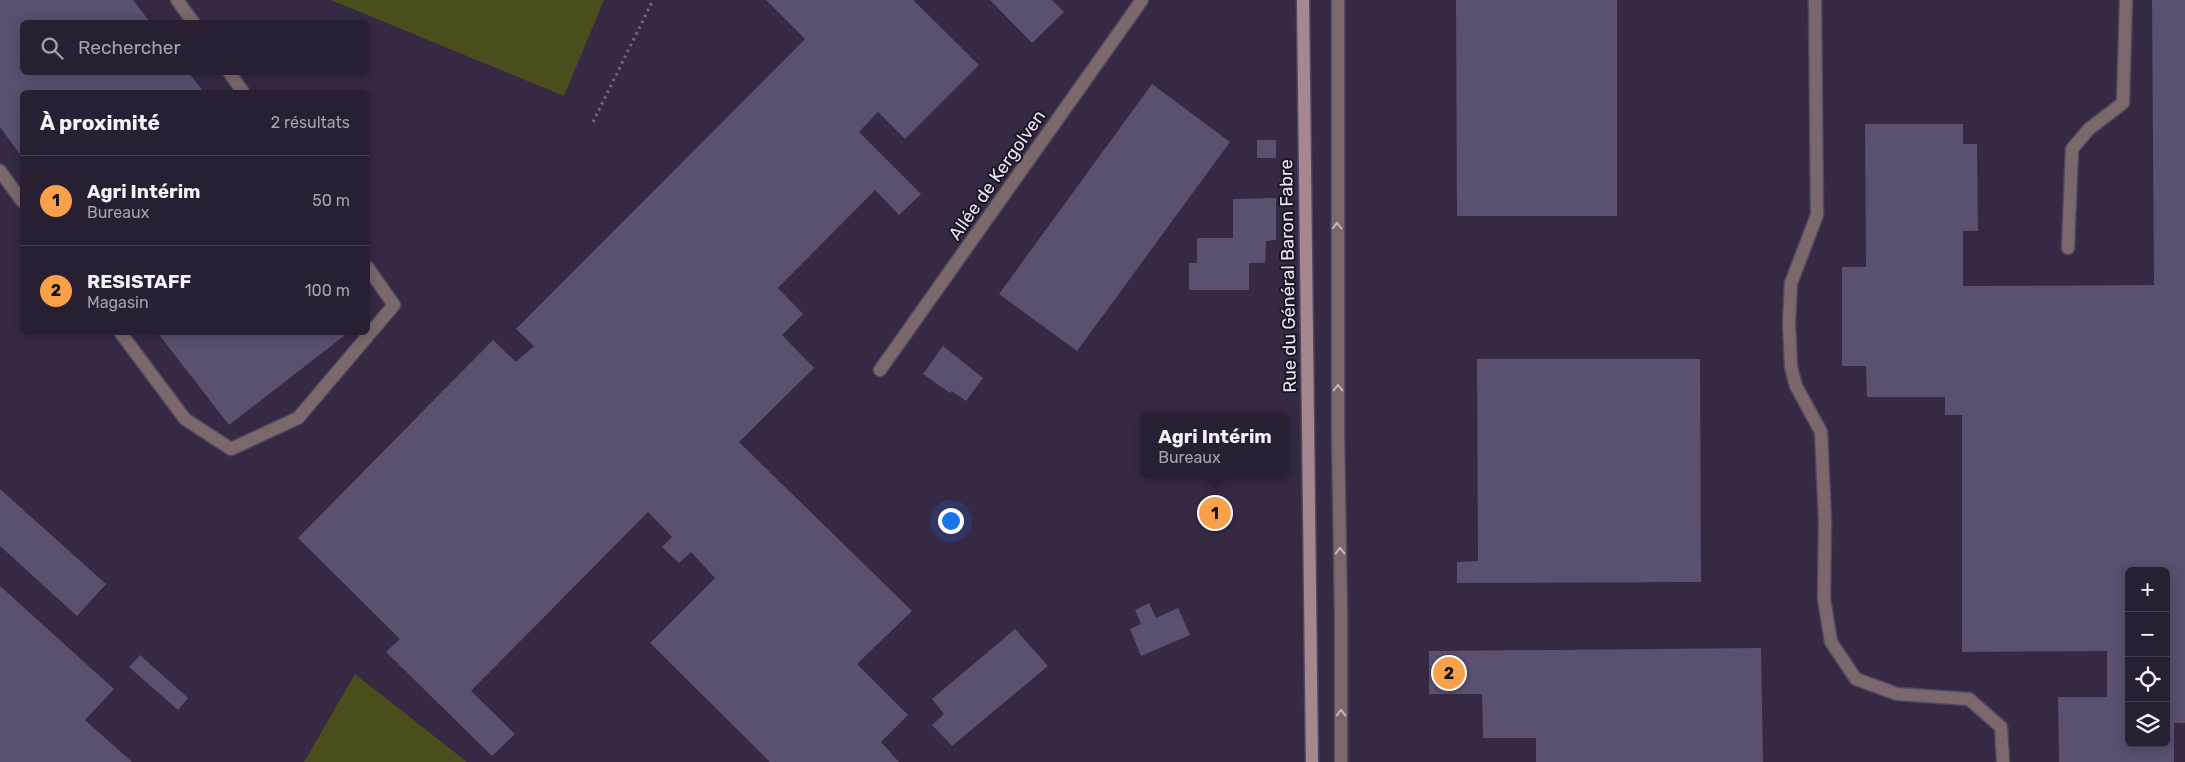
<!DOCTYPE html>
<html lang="fr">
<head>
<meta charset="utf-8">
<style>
  :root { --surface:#281f33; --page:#30273b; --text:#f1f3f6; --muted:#a5a2ac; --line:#443d4e; --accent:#f8a14a }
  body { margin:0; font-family:Rubik,sans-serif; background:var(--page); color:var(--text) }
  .controls { position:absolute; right:15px; bottom:15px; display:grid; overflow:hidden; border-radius:8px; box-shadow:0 2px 12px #0003 }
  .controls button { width:45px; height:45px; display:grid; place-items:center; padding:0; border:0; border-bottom:1px solid var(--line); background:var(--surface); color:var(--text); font:25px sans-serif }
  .you { position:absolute; left:950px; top:520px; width:18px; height:18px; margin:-12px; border:4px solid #fff; border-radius:50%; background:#1a73e8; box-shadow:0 0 0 8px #1a73e833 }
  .badge { display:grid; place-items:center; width:32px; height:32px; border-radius:50%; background:var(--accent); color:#111; font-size:16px; font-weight:700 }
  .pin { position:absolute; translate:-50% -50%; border:2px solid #fff; box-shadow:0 1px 5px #0006 }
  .popup { position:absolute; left:1141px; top:413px; width:148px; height:65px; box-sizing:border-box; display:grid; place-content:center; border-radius:8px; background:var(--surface); filter:drop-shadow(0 1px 4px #0005); font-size:16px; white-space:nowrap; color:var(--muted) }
  .popup b { font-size:19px; color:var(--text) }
  .popup::after { content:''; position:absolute; left:50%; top:100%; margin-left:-10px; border:10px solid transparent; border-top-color:var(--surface) }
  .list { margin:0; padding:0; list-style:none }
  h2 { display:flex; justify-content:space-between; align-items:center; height:65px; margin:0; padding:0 20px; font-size:21px }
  h2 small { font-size:16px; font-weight:400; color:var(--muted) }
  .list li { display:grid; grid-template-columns:32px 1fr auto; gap:15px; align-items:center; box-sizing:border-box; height:90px; padding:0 20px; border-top:1px solid var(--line) }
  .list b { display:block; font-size:19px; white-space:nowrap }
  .list p { margin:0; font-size:16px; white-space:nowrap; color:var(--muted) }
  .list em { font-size:16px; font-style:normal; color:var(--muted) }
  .icon { flex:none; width:28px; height:28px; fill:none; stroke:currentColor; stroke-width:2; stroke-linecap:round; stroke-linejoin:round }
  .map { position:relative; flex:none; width:2185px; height:762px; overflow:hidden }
  .search { position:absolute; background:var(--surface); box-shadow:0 2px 12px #0003; left:20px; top:20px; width:350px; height:55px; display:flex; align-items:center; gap:12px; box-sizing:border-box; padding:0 18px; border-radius:8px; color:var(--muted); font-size:19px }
  .panel { position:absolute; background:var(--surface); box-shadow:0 2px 12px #0003; left:20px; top:90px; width:350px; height:245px; border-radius:8px }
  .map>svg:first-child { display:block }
  .green { fill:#4a4d1c }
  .building { fill:#5a506f; fill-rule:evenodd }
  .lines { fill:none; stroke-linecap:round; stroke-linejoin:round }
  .service-casing { stroke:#524760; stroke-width:15 }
  .minor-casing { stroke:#524760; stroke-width:15 }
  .secondary-casing { stroke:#524760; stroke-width:15 }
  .path { stroke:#72677f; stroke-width:3; stroke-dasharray:2.5 4; stroke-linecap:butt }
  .service { stroke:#7a686b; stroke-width:12 }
  .minor { stroke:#7a686b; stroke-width:12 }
  .secondary { stroke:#a4888d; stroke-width:12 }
  .oneway { stroke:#c3b7c4 }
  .labels { text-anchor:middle; stroke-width:4; stroke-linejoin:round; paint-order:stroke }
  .street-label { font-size:18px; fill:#eae2f4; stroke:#1a1521 }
</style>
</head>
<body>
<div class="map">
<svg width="2185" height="762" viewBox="0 0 2185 762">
  <rect width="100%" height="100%" fill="#352944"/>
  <!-- green -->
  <path class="green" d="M331,0H604L564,96Z
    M355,674L467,762H304Z"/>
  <!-- building -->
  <path class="building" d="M0,0H133L150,22H22V72H188L204,92H22V157L0,127Z
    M766,0H913L979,65L905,139L878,112L859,132L921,194L899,215L875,190L778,288L803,314L782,335L814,368L739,442L912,611L857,664L908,715L881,742L899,762H770L650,643L715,578L691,552L679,563L662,547L672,537L648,512L471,691L515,734L492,756L386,652L400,639L298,538L493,340L516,362L534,346L516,329L805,39Z
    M990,0H1052L1064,12L1032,43Z
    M1456,0H1617V216H1457Z
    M2152,0H2185V723H2174V762H2059L2058,697H2107V651L1962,652V415H1945V397H1867L1866,366H1842V267H1866L1865,124H1963V144H1977L1978,231H1963V286L2154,285ZM2129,571H2166V743H2129Z
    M1152,84L1230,142L1077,351L999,294Z
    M1257,140H1276V158H1257Z
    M1276,198V240L1266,241L1265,263H1249V290H1189V263H1197V238H1233V199Z
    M157,332H349L229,425Z
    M943,346L983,378L966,401L952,391L950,393L923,374Z
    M1477,359H1700L1701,582L1457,583V562L1478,561Z
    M0,489L106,584L77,616L0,546Z
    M0,586L114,689L85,720L132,762H0Z
    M1149,603L1156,618L1178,608L1190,635L1141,656L1130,629L1141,624L1135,610Z
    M1015,629L1048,666L952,746L932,725L944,714L932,699Z
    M1761,648L1763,762H1536V738H1483L1482,694H1429V651Z
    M140,655L188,698L178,710L129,667Z"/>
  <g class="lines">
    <defs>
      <path id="service" d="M177,0L193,22
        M1338,0V433L1341,613V762
        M1815,0L1817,215L1791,283L1789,323L1791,367L1796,386L1821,432L1825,520L1824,599L1831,642L1856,679L1897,694L1969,699L2001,727L2003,762
        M229,72L243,92
        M0,171L22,201
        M2068,248L2072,149L2089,129L2123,103L2126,0
        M120,332L185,419L231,449L298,418L394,305L368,268"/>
      <path id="minor" d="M880,370L1142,0"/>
      <path id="secondary" d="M1303,0L1312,762"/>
    </defs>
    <!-- service casing -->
    <use href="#service" class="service-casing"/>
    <!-- minor casing -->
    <use href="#minor" class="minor-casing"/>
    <!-- secondary casing -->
    <use href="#secondary" class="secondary-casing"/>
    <!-- path -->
    <path class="path" d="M593,122L653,0"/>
    <!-- service -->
    <use href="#service" class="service"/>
    <!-- minor -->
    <use href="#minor" class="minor"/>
    <!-- secondary -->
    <use href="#secondary" class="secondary"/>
  </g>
  <!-- one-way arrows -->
  <defs><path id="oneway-chevron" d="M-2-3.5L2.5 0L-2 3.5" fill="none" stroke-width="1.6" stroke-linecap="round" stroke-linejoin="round" transform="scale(1.25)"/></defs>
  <g class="oneway">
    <use href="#oneway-chevron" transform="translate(1337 226) rotate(-90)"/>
    <use href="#oneway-chevron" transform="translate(1338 388) rotate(-90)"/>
    <use href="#oneway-chevron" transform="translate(1340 551) rotate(-91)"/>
    <use href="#oneway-chevron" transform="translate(1341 713) rotate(-90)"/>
  </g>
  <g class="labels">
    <!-- street labels -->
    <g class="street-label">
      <text transform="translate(997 175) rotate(-55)" y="6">Allée de Kergolven</text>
      <text transform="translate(1288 276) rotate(-91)" y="6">Rue du Général Baron Fabre</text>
    </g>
  </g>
</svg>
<div class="controls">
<button>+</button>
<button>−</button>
<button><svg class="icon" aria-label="locate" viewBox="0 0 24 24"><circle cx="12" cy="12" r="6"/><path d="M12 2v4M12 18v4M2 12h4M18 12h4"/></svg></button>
<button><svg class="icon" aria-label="layers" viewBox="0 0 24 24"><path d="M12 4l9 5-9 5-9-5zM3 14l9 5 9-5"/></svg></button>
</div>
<div class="you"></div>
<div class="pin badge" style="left:1215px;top:513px">1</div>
<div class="popup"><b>Agri Intérim</b>Bureaux</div>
<div class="pin badge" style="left:1449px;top:673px">2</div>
<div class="search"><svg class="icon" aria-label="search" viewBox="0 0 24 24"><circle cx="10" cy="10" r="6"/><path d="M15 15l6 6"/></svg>Rechercher</div>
<section class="panel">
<h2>À proximité<small>2 résultats</small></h2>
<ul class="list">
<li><span class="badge">1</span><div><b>Agri Intérim</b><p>Bureaux</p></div><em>50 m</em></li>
<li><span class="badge">2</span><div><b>RESISTAFF</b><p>Magasin</p></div><em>100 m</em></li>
</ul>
</section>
</div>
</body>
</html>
